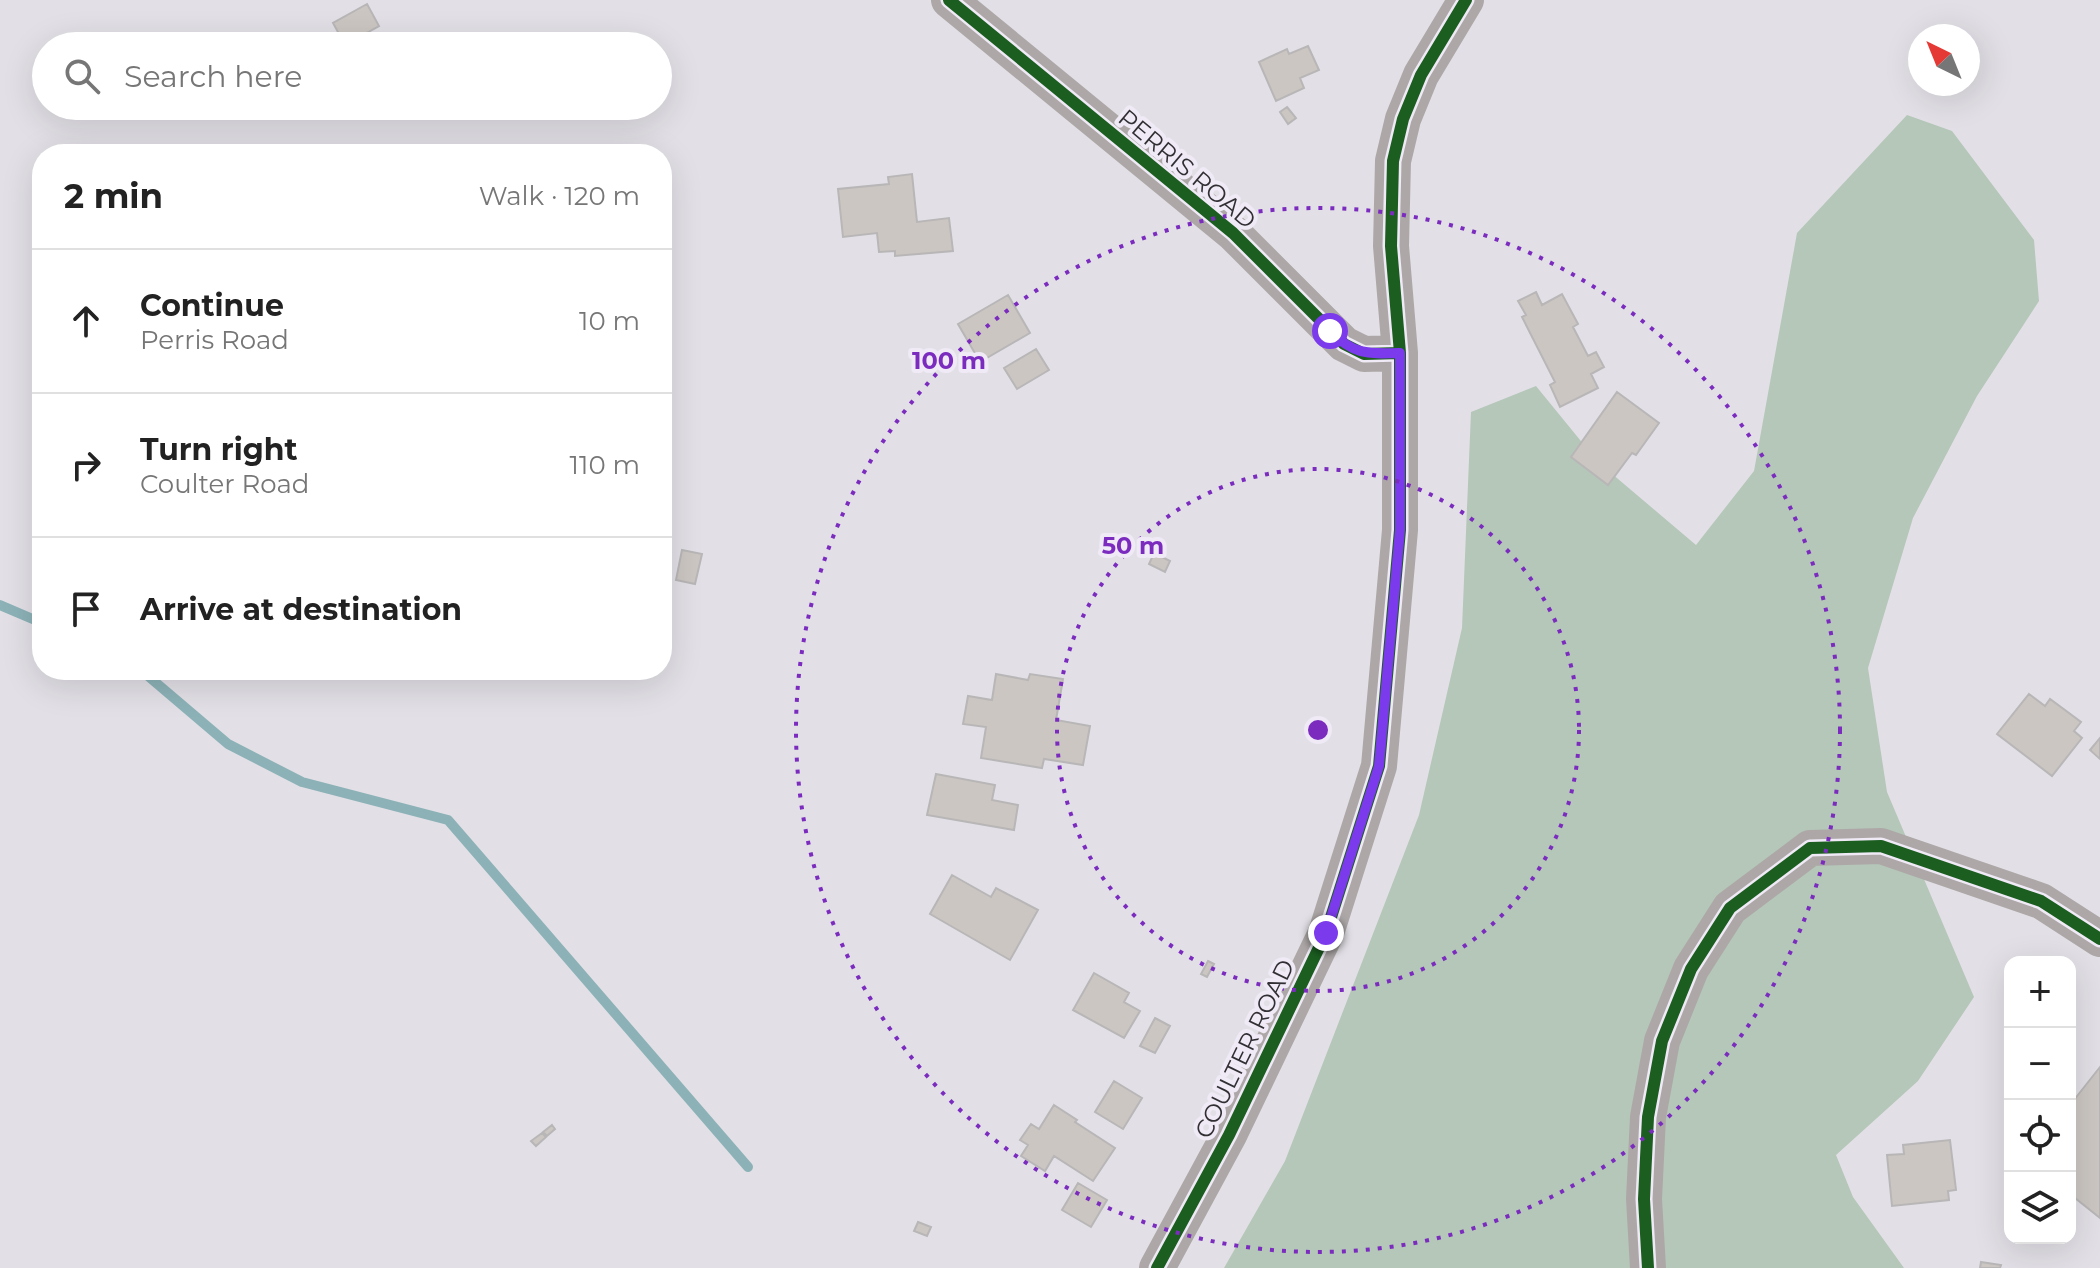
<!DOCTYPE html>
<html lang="en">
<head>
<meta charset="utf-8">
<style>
  :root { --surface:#fff; --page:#f6f6f6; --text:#222; --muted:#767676; --line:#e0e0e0 }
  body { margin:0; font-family:Montserrat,sans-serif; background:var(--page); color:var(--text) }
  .controls { position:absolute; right:24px; bottom:24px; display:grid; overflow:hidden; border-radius:16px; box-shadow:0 8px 32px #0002 }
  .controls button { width:72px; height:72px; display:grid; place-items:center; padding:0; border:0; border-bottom:2px solid var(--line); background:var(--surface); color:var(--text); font:40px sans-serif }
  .compass { position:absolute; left:1908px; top:24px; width:72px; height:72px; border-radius:50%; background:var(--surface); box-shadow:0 8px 32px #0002; rotate:317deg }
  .stop { position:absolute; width:24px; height:24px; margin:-18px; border:6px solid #7c3aed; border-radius:50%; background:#fff }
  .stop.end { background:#7c3aed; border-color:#fff; box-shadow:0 2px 8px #0008 }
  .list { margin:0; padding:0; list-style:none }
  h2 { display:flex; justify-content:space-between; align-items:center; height:104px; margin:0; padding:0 32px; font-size:34px }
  h2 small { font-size:26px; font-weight:400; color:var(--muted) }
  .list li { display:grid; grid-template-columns:52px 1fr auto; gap:24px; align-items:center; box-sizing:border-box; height:144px; padding:0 32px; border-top:2px solid var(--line) }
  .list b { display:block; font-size:30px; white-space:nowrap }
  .list p { margin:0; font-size:26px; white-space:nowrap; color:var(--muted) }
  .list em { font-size:26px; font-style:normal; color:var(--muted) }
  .icon { flex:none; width:44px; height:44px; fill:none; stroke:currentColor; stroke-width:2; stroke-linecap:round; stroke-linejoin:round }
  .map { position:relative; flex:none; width:2100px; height:1268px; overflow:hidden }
  .search { position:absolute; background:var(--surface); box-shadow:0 8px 32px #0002; left:32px; top:32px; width:640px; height:88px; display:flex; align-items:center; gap:20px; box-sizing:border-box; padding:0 28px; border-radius:44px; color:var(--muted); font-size:30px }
  .panel { position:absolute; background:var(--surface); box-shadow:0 8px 32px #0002; left:32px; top:144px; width:640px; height:536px; border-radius:32px }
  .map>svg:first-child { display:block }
  .forest { fill:#b5c7b9 }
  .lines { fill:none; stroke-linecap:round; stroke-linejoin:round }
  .stream { stroke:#8cb2b7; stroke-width:10 }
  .building { fill:#cbc6c1; stroke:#b8b6b7; stroke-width:2 }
  .minor { stroke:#ada8a7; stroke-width:36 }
  .cycleway-casing { stroke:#efeaf6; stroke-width:17 }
  .cycleway { stroke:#1b5e20; stroke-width:12 }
  .route { stroke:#7c3aed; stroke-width:10 }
  .ring { fill:none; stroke:#7b2cbf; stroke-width:4; stroke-dasharray:4 8 }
  .labels { text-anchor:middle; stroke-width:8; stroke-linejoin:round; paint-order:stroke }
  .street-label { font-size:24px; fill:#312f33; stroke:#efeaf6 }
  .centre { fill:#7b2cbf; stroke:#efeaf6; stroke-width:4 }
  .ring-label { font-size:24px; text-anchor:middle; font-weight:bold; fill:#7b2cbf; stroke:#efeaf6; stroke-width:8; stroke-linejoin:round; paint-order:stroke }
</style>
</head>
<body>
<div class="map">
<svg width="2100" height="1268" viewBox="0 0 2100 1268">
  <rect width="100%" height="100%" fill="#e2e0e6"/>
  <!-- forest -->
  <path class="forest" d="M1907,115L1952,131L2034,240L2039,301L1977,396L1913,518L1868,668L1887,792L1974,997L1918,1081L1836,1155L1853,1197L1904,1268H1224L1285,1161L1419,815L1462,628L1471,412L1536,386L1598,462L1696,545L1754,471L1797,233Z"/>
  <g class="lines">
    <!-- stream -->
    <path class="stream" d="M0,605L42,623
      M141,670L228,744L302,782L448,820L748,1167"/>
  </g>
  <!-- building -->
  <path class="building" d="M367,4L379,26L345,45L333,23Z
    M1308,46L1319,70L1300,78L1304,88L1276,101L1259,62L1287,49L1289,54Z
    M1287,107L1296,118L1288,124L1280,112Z
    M912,174L917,222L949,218L953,251L895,256V251L879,252L877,233L843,237L838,189L889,184L888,177Z
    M1536,292L1542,305L1562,294L1578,324L1573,327L1588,356L1596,352L1604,367L1591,374L1598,388L1560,407L1550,385L1555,382L1522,317L1526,315L1518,301Z
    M1008,295L1030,333L980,362L958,324Z
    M1036,349L1049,370L1017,389L1004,368Z
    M951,358L954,367L944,371L941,362Z
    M1617,392L1659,423L1636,455L1632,453L1608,485L1571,457Z
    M682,550L702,554L695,584L676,580Z
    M662,551L671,553L667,577L662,576Z
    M1154,553L1170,561L1165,572L1149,564Z
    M996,674L1028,680L1030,674L1063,679L1056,720L1090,726L1083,765L1044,759L1042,768L981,758L986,727L963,724L968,696L992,700Z
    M2029,694L2045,706L2050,699L2081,722L2074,731L2082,738L2052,776L1997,734Z
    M2100,738V759L2090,750Z
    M936,774L995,785L992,800L1018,805L1014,830L927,815Z
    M952,875L991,897L996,888L1038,910L1010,960L930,914Z
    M1208,961L1214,964L1207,977L1201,974Z
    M1094,973L1129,993L1124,1002L1140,1011L1124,1038L1073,1010Z
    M1155,1018L1170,1026L1155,1053L1140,1046Z
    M2100,1067V1218L2070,1194V1105Z
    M1114,1081L1142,1098L1123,1129L1095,1112Z
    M1054,1105L1077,1120L1075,1122L1115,1148L1093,1181L1054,1156L1045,1171L1021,1156L1028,1145L1020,1140L1031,1124L1039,1129Z
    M552,1125L555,1129L547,1136L543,1132Z
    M542,1133L546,1137L536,1146L531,1141Z
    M1950,1140L1956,1190L1948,1191L1949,1200L1892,1206L1887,1155L1904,1154L1903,1145Z
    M1078,1183L1107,1200L1091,1227L1062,1210Z
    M918,1222L931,1227L927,1236L914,1231Z
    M1981,1262L2001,1265L2000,1268H1980Z"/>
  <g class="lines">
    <!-- minor -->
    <path class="minor" d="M949,0L1233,233L1344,344L1364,354L1400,353
      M1157,1268L1229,1135L1326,933L1379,766L1400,530V353L1391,246L1393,161L1403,119L1421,75L1466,0
      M1648,1268L1644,1199L1648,1117L1662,1041L1691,969L1730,908L1810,848L1881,846L2041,901L2100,939"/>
    <defs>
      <path id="cycleway" d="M949,0L1233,233L1344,344L1364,354L1400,353
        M1157,1268L1229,1135L1326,933L1379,766L1400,530V353L1391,246L1393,161L1403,119L1421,75L1466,0
        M1648,1268L1644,1199L1648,1117L1662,1041L1691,969L1730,908L1810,848L1881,846L2041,901L2100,939"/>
    </defs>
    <!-- cycleway casing -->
    <use href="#cycleway" class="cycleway-casing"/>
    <!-- cycleway -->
    <use href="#cycleway" class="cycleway"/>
  </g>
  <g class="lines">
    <!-- route -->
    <path class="route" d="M1326,933L1379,766L1400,530V353C1367,354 1354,355 1330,331"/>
  </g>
  <!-- distance rings -->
  <g class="ring">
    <circle cx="1318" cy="730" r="261"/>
    <circle cx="1318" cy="730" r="522"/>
  </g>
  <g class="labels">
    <!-- street labels -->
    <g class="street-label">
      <text transform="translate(1187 169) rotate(40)" y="8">PERRIS ROAD</text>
      <text transform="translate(1245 1049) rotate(-64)" y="8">COULTER ROAD</text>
    </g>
  </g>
  <circle cx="1318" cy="730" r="12" class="centre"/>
  <g class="ring-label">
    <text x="949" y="369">100 m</text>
    <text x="1133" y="554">50 m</text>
  </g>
</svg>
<div class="controls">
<button>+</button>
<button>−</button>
<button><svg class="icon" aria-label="locate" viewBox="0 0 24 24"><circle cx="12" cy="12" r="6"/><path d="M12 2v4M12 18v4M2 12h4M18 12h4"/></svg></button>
<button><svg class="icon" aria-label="layers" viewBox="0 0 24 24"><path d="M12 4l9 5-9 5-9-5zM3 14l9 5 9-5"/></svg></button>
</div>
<svg class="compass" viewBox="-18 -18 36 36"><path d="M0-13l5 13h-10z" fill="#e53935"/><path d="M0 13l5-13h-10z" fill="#767676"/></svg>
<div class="stop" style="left:1330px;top:331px"></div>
<div class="stop end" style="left:1326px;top:933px"></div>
<div class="search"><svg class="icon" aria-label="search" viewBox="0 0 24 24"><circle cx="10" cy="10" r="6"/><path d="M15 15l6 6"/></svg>Search here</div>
<section class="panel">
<h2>2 min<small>Walk · 120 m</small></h2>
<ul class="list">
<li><svg class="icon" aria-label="ahead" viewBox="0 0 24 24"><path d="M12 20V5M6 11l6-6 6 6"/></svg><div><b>Continue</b><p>Perris Road</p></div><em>10 m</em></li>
<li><svg class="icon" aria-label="right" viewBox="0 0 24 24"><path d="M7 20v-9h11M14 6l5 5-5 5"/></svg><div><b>Turn right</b><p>Coulter Road</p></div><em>110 m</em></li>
<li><svg class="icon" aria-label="arrive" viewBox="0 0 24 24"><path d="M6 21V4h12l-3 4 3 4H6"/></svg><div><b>Arrive at destination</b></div></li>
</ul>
</section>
</div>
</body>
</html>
